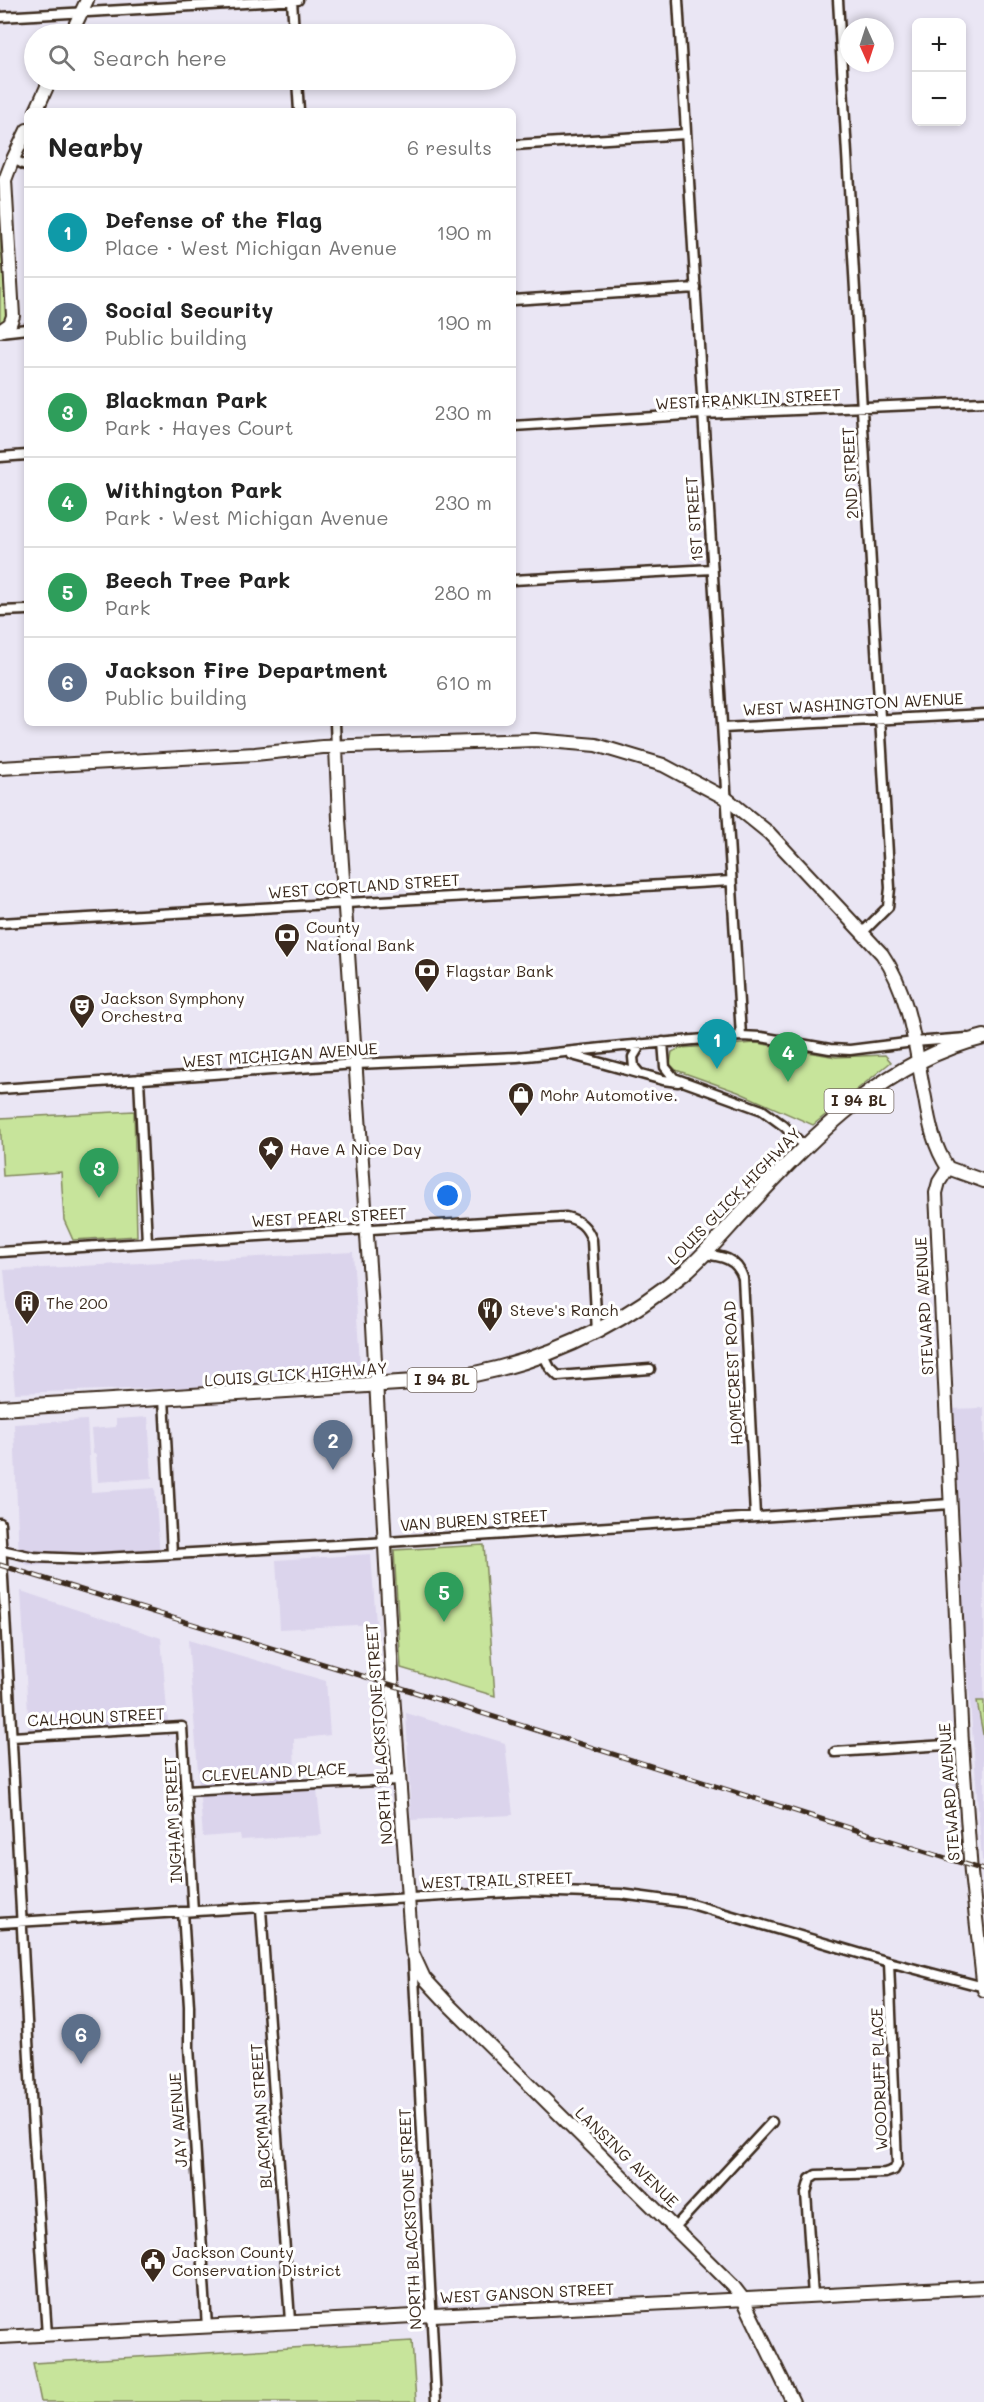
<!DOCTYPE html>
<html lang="en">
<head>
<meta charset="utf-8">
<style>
  :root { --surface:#fff; --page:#f2f2f2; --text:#222; --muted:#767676; --line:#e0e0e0; --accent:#2563eb }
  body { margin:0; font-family:Mali,sans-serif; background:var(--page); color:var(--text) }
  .controls { position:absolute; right:18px; top:18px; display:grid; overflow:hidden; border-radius:9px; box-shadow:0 3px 9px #0003 }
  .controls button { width:54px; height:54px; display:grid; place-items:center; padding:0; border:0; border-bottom:2px solid var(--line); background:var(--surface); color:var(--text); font:30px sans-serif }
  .compass { position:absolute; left:840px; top:18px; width:54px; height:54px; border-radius:50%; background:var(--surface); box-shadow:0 3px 9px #0003; rotate:177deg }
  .you { position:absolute; left:448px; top:1196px; width:21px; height:21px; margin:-15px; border:4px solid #fff; border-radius:50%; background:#1a73e8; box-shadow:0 0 0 9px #1a73e833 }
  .badge { display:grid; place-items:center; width:39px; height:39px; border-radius:50%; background:var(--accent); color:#fff; font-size:20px; font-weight:700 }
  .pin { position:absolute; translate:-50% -50px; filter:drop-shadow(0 2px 3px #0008) }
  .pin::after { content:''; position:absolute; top:32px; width:21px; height:18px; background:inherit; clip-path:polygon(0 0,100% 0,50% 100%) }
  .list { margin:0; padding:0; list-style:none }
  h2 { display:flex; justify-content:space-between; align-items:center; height:78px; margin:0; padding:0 24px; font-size:26px }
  h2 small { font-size:20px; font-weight:400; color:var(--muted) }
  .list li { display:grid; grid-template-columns:39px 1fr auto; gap:18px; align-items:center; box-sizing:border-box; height:90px; padding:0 24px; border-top:2px solid var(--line) }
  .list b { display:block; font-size:22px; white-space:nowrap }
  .list p { margin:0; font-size:20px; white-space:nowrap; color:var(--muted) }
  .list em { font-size:20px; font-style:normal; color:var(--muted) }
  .icon { flex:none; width:33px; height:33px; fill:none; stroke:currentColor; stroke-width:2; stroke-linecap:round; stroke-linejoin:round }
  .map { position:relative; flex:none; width:984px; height:2402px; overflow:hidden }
  .search { position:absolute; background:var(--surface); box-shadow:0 3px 9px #0003; left:24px; top:24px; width:492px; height:66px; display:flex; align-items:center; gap:15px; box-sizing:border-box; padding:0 21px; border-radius:33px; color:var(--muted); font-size:22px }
  .panel { position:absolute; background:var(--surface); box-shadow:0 3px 9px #0003; left:24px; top:108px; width:492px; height:618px; border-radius:9px }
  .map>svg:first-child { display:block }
  .built { fill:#dbd4ec }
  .green { fill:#c7e49b; stroke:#81875c; stroke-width:1.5 }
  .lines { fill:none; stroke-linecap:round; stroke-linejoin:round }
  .street-casing { stroke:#3b2a1e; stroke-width:13 }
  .secondary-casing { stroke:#3b2a1e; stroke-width:16 }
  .primary-casing { stroke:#3b2a1e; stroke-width:18 }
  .street { stroke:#fff; stroke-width:8 }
  .secondary { stroke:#fff; stroke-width:12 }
  .primary { stroke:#fff; stroke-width:14 }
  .rail-casing { stroke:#3b2a1e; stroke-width:5 }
  .rail { stroke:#fff; stroke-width:3; stroke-dasharray:9; stroke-linecap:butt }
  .labels { text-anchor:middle; stroke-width:6; stroke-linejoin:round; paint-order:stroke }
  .shield { fill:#fff; stroke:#766a62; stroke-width:1.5 }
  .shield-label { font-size:15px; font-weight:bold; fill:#3b2a1e }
  .street-label { font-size:16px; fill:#3b2a1e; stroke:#fff }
  .poi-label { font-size:16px; fill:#3b2a1e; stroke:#fff; text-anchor:start }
</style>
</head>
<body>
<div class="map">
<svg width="984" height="2402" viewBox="0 0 984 2402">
  <rect width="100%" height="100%" fill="#eae6f4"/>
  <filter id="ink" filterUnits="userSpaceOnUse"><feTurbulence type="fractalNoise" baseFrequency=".0167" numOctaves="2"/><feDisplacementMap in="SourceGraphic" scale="12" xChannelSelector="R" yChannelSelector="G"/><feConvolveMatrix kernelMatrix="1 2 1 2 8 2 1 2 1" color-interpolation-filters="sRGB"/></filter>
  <g filter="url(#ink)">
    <!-- built -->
    <path class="built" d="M353,1252L361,1381L15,1393L4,1270Z
      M984,1408V1861L982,1860L948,1409Z
      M148,1417L152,1478L98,1482L96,1454H93L91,1429L116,1427V1419Z
      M87,1420L91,1492L155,1488L160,1557L30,1566L19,1561L14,1424Z
      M371,1554L376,1624L280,1629L276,1560Z
      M21,1591L161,1638L168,1723L29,1730Z
      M188,1640L326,1681L330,1735L294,1739L295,1782H316L322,1835L241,1840L240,1834L203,1837Z
      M406,1713L505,1743L513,1815L411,1820Z"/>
    <!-- green -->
    <path class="green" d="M0,181L13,316L0,331Z
      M757,1043L836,1057L885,1055L891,1062L813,1125L738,1092L676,1070L670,1064L672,1052L680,1048Z
      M134,1111L137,1236L73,1240L64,1220L61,1172L3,1176L0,1118Z
      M484,1545L495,1696L401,1668L394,1550Z
      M977,1701H984V1740Z
      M412,2341L416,2402H41L33,2363Z"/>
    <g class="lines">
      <defs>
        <path id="street" d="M292,0L294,34
          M678,0L741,1036
          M838,0L890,888L888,907L862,933
          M0,17L298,0
          M297,80L299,111
          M513,145L686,134
          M13,159L27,166
          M513,300L696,288
          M0,332L27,329
          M513,426L702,414L984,402
          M0,457L27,455
          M513,580L712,569
          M0,611L27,610
          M335,723L336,747
          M723,728L984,714
          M0,923L731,881
          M663,1042L665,1067L674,1078L762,1110L784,1126L804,1146
          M572,1055L663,1080L678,1082
          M639,1073L634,1067L633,1057L641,1044
          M139,1079L147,1242
          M0,1089L356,1064L517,1057L622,1046L741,1036L761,1037L830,1049L850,1050L914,1042L967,1038
          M0,1252L566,1217C580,1220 587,1227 592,1240L597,1332
          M703,1254C721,1256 737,1258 743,1278L755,1516
          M544,1356L550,1368L558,1376L650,1369
          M164,1398L172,1554
          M0,1523L32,2113L47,2335
          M1,1550L34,1557L85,1559L372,1543L950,1504
          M12,1737L182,1727L193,1911
          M835,1752L962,1744
          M186,1791L398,1780
          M261,1909L290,2321
          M183,1912L189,2006V2047L207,2327
          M0,1923L527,1891L621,1894L688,1903L889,1962L984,1987
          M413,1958L436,2402
          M675,2227L772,2122
          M813,2296L806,2193L810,2179L816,2175L885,2173L894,2170L897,2164L889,1962"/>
        <path id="secondary" d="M71,34L87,0
          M36,111L50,80
          M0,331L10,324L13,316L5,180L13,159L27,130
          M336,747L339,819L373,1325L393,1694L412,1952L424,1978L449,2005L733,2286L743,2299L793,2402
          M0,768L255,754L323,747L535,740L596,745L663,765L727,799L769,833L882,954C911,996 915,1049 925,1098C929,1123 934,1147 948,1168
          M948,1168L939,1182L936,1193L962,1744L971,1873L984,1990
          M948,1168L984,1181
          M0,2337L984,2287"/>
        <path id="primary" d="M0,1408L431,1381C527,1370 611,1334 685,1272C709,1251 729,1226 751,1203C816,1133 888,1060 984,1037"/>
      </defs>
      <!-- street casing -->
      <use href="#street" class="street-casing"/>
      <!-- secondary casing -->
      <use href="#secondary" class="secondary-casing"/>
      <!-- primary casing -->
      <use href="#primary" class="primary-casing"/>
      <!-- street -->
      <use href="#street" class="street"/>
      <!-- secondary -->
      <use href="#secondary" class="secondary"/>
      <!-- primary -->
      <use href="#primary" class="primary"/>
      <defs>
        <path id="rail" d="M0,1565L392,1685L984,1870"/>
      </defs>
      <!-- rail casing -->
      <use href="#rail" class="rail-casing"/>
      <!-- rail -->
      <use href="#rail" class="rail"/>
    </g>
  </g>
  <!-- icons -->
  <defs>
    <symbol id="bank-pin" viewBox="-11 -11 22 30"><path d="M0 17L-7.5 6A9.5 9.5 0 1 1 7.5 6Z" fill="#3b2a1e" stroke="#fff"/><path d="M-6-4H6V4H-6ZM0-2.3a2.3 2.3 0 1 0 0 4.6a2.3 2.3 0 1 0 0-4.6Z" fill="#fff"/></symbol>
    <symbol id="theatre-pin" viewBox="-11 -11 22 30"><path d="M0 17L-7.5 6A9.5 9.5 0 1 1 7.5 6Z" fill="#3b2a1e" stroke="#fff"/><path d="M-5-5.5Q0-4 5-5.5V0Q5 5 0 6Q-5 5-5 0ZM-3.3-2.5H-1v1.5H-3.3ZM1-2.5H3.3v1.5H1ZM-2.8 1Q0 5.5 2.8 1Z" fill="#fff"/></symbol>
    <symbol id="shop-pin" viewBox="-11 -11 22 30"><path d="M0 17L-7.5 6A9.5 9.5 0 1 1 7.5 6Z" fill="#3b2a1e" stroke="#fff"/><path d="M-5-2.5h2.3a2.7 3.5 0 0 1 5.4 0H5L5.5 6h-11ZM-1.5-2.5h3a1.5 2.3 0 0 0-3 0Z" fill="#fff"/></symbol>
    <symbol id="sight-pin" viewBox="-11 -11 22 30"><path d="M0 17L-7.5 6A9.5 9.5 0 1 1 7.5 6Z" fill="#3b2a1e" stroke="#fff"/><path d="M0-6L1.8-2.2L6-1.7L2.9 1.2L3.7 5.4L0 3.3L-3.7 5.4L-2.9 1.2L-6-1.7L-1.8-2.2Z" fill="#fff"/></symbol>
    <symbol id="building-pin" viewBox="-11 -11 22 30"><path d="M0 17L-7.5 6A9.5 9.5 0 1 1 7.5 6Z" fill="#3b2a1e" stroke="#fff"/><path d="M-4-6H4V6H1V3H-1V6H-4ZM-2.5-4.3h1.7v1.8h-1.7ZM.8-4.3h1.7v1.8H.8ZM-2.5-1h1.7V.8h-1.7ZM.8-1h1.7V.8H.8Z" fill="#fff"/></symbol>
    <symbol id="restaurant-pin" viewBox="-11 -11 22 30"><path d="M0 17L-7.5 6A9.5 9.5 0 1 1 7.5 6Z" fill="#3b2a1e" stroke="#fff"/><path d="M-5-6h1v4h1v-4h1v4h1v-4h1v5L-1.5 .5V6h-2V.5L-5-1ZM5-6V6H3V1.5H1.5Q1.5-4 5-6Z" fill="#fff"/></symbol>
    <symbol id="civic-pin" viewBox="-11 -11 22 30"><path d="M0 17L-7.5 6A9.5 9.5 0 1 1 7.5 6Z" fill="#3b2a1e" stroke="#fff"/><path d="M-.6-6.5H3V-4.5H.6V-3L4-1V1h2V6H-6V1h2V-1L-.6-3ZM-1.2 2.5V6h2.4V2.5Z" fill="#fff"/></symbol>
  </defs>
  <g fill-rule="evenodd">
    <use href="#bank-pin" x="272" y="921" width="30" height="40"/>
    <use href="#bank-pin" x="412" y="956" width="30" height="40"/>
    <use href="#theatre-pin" x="67" y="992" width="30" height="40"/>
    <use href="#shop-pin" x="506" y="1080" width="30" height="40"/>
    <use href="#sight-pin" x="256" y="1134" width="30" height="40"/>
    <use href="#building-pin" x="12" y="1288" width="30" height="40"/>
    <use href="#restaurant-pin" x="475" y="1295" width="30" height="40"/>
    <use href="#civic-pin" x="138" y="2246" width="30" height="40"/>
  </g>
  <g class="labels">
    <!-- shield labels -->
    <g class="shield">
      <rect x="824.5" y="1089" width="69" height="24" rx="4.5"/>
      <rect x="407.5" y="1368" width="69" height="24" rx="4.5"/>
    </g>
    <g class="shield-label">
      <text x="859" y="1106">I 94 BL</text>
      <text x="442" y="1385">I 94 BL</text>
    </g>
    <!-- street labels -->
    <g class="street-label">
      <text transform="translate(748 399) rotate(-3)" y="6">WEST FRANKLIN STREET</text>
      <text transform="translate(850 473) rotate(-93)" y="6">2ND STREET</text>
      <text transform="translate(694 519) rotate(-94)" y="6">1ST STREET</text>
      <text transform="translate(853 704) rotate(-3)" y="6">WEST WASHINGTON AVENUE</text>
      <text transform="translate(364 886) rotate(-4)" y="6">WEST CORTLAND STREET</text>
      <text transform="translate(280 1055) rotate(-4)" y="6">WEST MICHIGAN AVENUE</text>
      <text transform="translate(734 1196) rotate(-46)" y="6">LOUIS GLICK HIGHWAY</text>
      <text transform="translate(329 1217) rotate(-3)" y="6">WEST PEARL STREET</text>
      <text transform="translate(924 1306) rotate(-93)" y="6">STEWARD AVENUE</text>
      <text transform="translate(733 1373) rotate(-93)" y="6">HOMECREST ROAD</text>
      <text transform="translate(296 1374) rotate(-4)" y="6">LOUIS GLICK HIGHWAY</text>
      <text transform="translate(474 1520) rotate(-4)" y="6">VAN BUREN STREET</text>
      <text transform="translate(96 1717) rotate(-3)" y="6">CALHOUN STREET</text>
      <text transform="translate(379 1734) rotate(-94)" y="6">NORTH BLACKSTONE STREET</text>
      <text transform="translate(274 1772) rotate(-3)" y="6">CLEVELAND PLACE</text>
      <text transform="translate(949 1792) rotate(-94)" y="6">STEWARD AVENUE</text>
      <text transform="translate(173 1820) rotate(-93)" y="6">INGHAM STREET</text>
      <text transform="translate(497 1880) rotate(-2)" y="6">WEST TRAIL STREET</text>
      <text transform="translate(879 2079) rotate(-92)" y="6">WOODRUFF PLACE</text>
      <text transform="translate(261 2116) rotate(-94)" y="6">BLACKMAN STREET</text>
      <text transform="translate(178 2120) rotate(-94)" y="6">JAY AVENUE</text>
      <text transform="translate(627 2157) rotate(44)" y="6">LANSING AVENUE</text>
      <text transform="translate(410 2219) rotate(-93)" y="6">NORTH BLACKSTONE STREET</text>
      <text transform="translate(527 2293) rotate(-3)" y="6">WEST GANSON STREET</text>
    </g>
    <!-- poi labels -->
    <g class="poi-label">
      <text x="306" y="933">County<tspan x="306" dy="18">National Bank</tspan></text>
      <text x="446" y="977">Flagstar Bank</text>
      <text x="101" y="1004">Jackson Symphony<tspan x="101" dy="18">Orchestra</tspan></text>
      <text x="540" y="1101">Mohr Automotive.</text>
      <text x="290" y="1155">Have A Nice Day</text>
      <text x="46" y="1309">The 200</text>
      <text x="510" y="1316">Steve's Ranch</text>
      <text x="172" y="2258">Jackson County<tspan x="172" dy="18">Conservation District</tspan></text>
    </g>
  </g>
</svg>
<div class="controls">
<button>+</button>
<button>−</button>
</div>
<svg class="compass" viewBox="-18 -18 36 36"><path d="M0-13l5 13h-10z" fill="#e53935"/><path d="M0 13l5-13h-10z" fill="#767676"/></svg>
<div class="you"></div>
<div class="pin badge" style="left:717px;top:1069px;background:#0f9aa8">1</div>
<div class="pin badge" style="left:333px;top:1470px;background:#5c6f8a">2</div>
<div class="pin badge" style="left:99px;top:1198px;background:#2e9e5b">3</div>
<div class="pin badge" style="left:788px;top:1082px;background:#2e9e5b">4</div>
<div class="pin badge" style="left:444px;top:1622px;background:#2e9e5b">5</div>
<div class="pin badge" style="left:81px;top:2064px;background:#5c6f8a">6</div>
<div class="search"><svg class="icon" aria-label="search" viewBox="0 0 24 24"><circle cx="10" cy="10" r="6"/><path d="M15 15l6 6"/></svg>Search here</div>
<section class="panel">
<h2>Nearby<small>6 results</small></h2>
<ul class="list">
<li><span class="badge" style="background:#0f9aa8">1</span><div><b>Defense of the Flag</b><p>Place · West Michigan Avenue</p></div><em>190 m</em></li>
<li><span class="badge" style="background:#5c6f8a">2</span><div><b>Social Security</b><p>Public building</p></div><em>190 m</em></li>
<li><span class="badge" style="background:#2e9e5b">3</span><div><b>Blackman Park</b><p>Park · Hayes Court</p></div><em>230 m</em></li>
<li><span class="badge" style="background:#2e9e5b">4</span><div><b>Withington Park</b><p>Park · West Michigan Avenue</p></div><em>230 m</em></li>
<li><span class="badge" style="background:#2e9e5b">5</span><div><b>Beech Tree Park</b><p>Park</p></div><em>280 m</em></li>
<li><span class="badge" style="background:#5c6f8a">6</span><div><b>Jackson Fire Department</b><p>Public building</p></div><em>610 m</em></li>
</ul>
</section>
</div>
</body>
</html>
